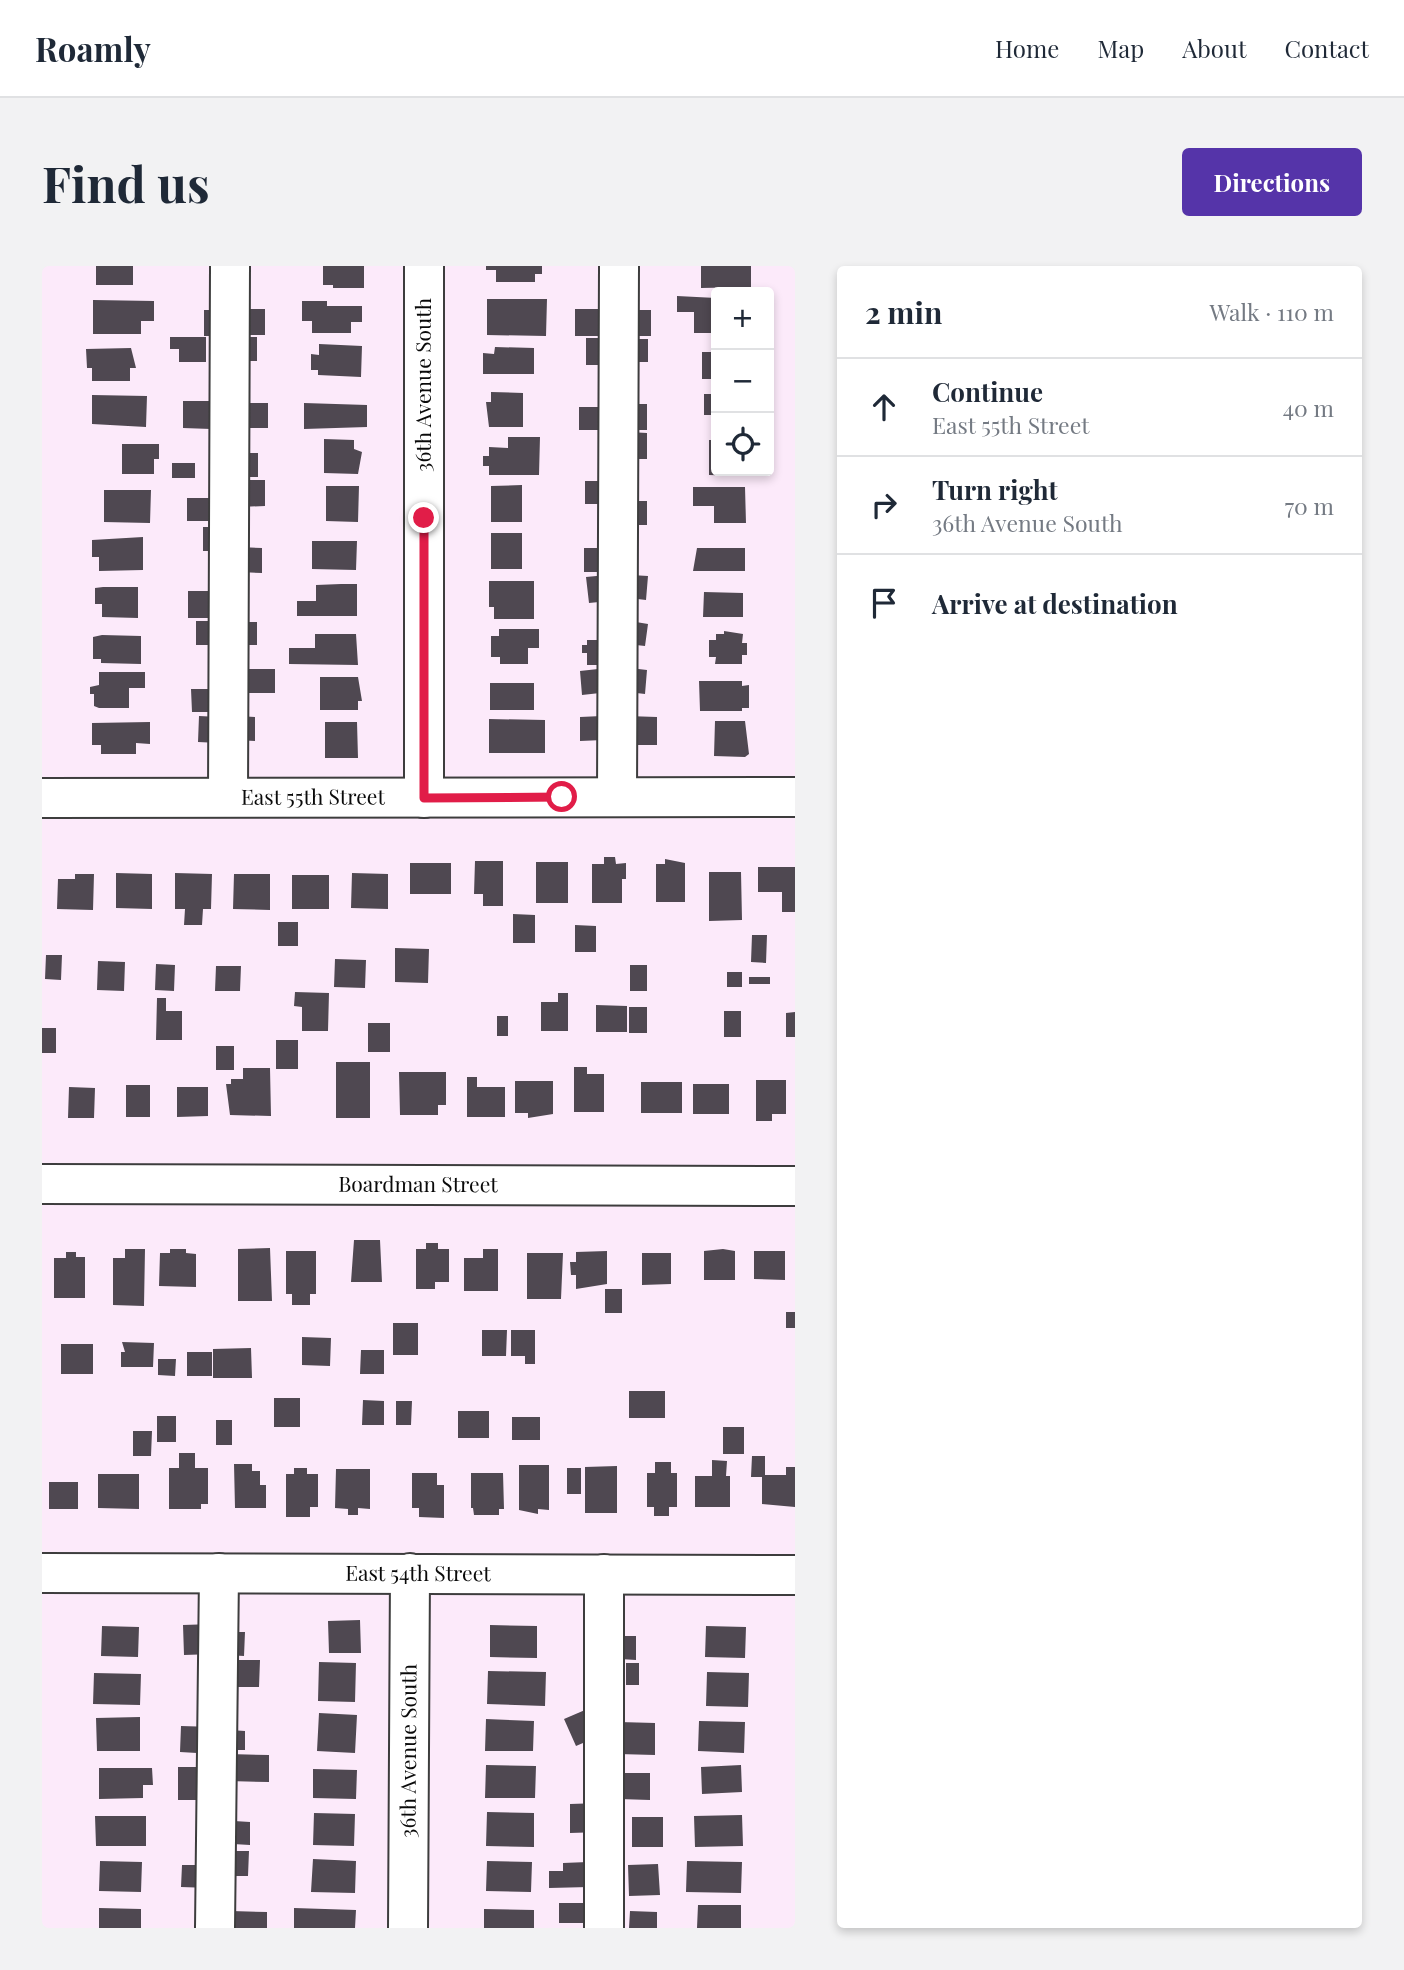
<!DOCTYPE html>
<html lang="en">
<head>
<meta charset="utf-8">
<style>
  :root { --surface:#fff; --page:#f2f2f3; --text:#1f2937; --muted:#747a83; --line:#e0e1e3; --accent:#5534a9 }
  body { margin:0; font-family:"Playfair Display",serif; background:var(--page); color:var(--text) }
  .controls { position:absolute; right:21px; top:21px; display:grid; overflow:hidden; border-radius:7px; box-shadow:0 4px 10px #0003 }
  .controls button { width:63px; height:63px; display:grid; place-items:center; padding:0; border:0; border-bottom:2px solid var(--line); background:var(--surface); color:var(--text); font:35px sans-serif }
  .stop { position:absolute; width:21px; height:21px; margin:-16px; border:5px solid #e11d48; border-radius:50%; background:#fff }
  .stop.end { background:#e11d48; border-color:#fff; box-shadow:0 2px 7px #0008 }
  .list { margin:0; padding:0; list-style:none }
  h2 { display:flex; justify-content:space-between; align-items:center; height:91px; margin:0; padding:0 28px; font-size:30px }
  h2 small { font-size:23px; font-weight:400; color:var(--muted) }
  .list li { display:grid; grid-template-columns:46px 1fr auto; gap:21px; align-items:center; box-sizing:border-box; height:98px; padding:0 28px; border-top:2px solid var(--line) }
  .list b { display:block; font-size:26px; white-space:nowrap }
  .list p { margin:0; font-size:23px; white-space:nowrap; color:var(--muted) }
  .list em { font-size:23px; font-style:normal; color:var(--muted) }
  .icon { flex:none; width:38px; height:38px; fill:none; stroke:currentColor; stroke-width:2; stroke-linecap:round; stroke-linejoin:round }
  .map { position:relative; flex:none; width:753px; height:1662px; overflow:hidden; border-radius:7px }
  header { display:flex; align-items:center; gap:42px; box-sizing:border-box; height:98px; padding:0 35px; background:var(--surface); border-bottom:2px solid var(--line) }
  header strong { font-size:33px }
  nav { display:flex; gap:38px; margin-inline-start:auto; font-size:24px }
  .intro { display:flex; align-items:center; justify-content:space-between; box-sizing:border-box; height:168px; padding:0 42px }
  h1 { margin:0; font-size:49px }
  .button { padding:18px 32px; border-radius:7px; background:var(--accent); color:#fff; font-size:24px; font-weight:700 }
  main { display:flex; gap:42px; padding:0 42px }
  aside { flex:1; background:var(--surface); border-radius:7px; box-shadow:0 4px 10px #0003 }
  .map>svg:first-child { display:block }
  .building { fill:#4f4851 }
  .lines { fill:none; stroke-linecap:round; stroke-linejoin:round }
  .minor-casing { stroke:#3d3d3d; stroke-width:42 }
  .minor { stroke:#fff; stroke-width:38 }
  .route { stroke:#e11d48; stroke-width:9 }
  .labels { text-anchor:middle; stroke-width:7; stroke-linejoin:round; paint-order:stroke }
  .street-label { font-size:21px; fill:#0a0a0a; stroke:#fff }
</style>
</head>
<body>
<header>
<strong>Roamly</strong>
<nav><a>Home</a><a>Map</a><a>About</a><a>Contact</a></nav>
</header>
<div class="intro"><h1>Find us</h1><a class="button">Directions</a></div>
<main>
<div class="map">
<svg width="753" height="1662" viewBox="0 0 753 1662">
  <rect width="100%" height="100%" fill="#fceafa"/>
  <!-- building -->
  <path class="building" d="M54,0H91V19H54Z
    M281,0H322V22H291V19H281Z
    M444,0H500V8H493V16H454V4H444Z
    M659,0H709V21L659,22Z
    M635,30L674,32V67H652V46H635Z
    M445,33H505L504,70L445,69Z
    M51,34L112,35V55H99V68H51Z
    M260,35H285V40H320V56H309V67H270V55H260Z
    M199,43H223V69H199Z
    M533,43H571V70H533Z
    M162,44H182L181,70H162Z
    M588,44H609V70H588Z
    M128,71H164V96H137V83H128Z
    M198,71H215V95H198Z
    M544,72H571V99H544Z
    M589,73H606V96H588Z
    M277,78L320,80L319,111L276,109V104H269V88L277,89Z
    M453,81L492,82V108H441V87L452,88Z
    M89,82L94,102H88V115H50V102H45L44,83Z
    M660,86H674V113H660Z
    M449,126L481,127V161H447L444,136H449Z
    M662,128H674V149H662Z
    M50,129L105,130L104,161L50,158Z
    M141,135H169V163L141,162Z
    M197,137H226V162H197Z
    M262,137L325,139V161L262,163Z
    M588,138H605V164H588Z
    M537,141H569V164H537Z
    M587,166L605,167V193H587Z
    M466,171H498L497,209H447V200H441V190H447V181L466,182Z
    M282,173L312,174V183L320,186L316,208L282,207Z
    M667,174H674V205H703V210L667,209Z
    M80,178H117V193H112V208H80Z
    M198,187H216V211H198Z
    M130,197H153V212H130Z
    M198,214H223V240L198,241Z
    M543,215H567V238H543Z
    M480,219V256H449V220Z
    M284,220H317L316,256L284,255Z
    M651,221H703L704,257H672V240H651Z
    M62,224H109L108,257L62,256Z
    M145,232H172V255H145Z
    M587,235H605V259H587Z
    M161,261H179V285H161Z
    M449,267H480V303H449Z
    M101,271V304L57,305V291H50V274Z
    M270,275H315L314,304L270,303Z
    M197,281L220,282V307L197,306Z
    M542,282H567L566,306H542Z
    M655,282H703V305H651Z
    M565,309L567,335L547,337L544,311Z
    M589,309L606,310L604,334L587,332Z
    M447,315H492V353H452V341H447Z
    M299,318H315V350H255V335H274V319Z
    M61,321H96V352L60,351V338H53V322Z
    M146,325H177L176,352H146Z
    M662,326L701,327V351H661Z
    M154,355H178V379H154Z
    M588,355L606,358L603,380L585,378Z
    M195,356H215V379H195Z
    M457,363H497V382H486V398H458V391H449V370H457Z
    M682,365L701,368L700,377H705V389H700V398H673L674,391H667V374H674V368H682Z
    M273,368H314L316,399L247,398V382H273Z
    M60,369L99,370V398L59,397V393H51V371Z
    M545,374H565V399H545V387H540V379H545Z
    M565,402L567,426L540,429L538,405Z
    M588,402L605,404L603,428L586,426Z
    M205,403H233V427H205Z
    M57,406H103V422H87V442H57L52,440V428H48V421L57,419Z
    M278,411H316L320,435H316V444H278Z
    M657,415H700V420L707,419V442H700V445H658Z
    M448,417H492V444H448Z
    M149,423H177V446H150Z
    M157,450L177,451V477L156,476Z
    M195,450L213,451V475L194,474Z
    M560,450L561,474L538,475V451Z
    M585,450L615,451V479H585Z
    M447,453L503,454V487H447Z
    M673,455H703L707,488L703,491L672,490Z
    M108,456V478L94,477V488H59V479H50V457Z
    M283,456H315L316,492H283Z
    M562,591H573L574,598L584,597V613H580V637H550V598H562Z
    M623,593L643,597V636H614V598H623Z
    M433,595H461V640H441V628H432Z
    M494,596H526V637H494Z
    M368,597H409V628H368Z
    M716,601H753V646H740V626H716Z
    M667,606H699L700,654L667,655Z
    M74,607L110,608V643L74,642Z
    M133,607L170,608L169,643H161L160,659H142L143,643H133Z
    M310,607L346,608V643L309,642Z
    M33,608H52L51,644L15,643L16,613H33Z
    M192,608H228V644L191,643Z
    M250,609H287V643H250Z
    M471,648L493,649V677H471Z
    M236,656H256V680H236Z
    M533,659L554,660V686H533Z
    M710,669H725L724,697L709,696Z
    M353,682L387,683L386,717L353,716Z
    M4,689H20L19,714L3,713Z
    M293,693L324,694L323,722L292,721Z
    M56,695L83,696L82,725L55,724Z
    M114,698L133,699L132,725L113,724Z
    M588,699H605V725H588Z
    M174,700H199L198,725H173Z
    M685,706H700V721H685Z
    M707,711H728V718H707Z
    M253,726L287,727L286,765H260V741L252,740Z
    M516,727H526V765H499V736H516Z
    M115,732H124V745H140V774H114Z
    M554,739L585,740V766H554Z
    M587,741H605V767H587Z
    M682,745H699V771H682Z
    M753,746V771H744V747Z
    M455,750H466V770H455Z
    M326,757H348V786H326Z
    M0,762H14V787H0Z
    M234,774H256V803H234Z
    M174,780H192V804H174Z
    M294,796H328V852H294Z
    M532,801H545V808H562V846H532Z
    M201,802H228L229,850L188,849L184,818H189V813H201Z
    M357,806H404V839H396V849H358Z
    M425,811H435V821H463V851H425Z
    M714,814H744V848H730V855H714Z
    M473,815H511V848L486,852V847H473Z
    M599,816H640V847H599Z
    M651,818H687V848H651Z
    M84,819H108V851H84Z
    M27,821L53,822L52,852H26Z
    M135,821H166V850L135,851Z
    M312,974H338L340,1016H309Z
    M384,977H396V983H407V1016H393V1023H374V983H384Z
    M228,982L230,1035H196V983Z
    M83,983H103L102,1040L71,1039V992H83Z
    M128,983H144V987L154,988V1021L117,1020L118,987H128Z
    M441,983H456V1025H422V992H441Z
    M681,983L693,985V1014H662V985Z
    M244,985H274V1028H268V1039H250V1028H244Z
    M565,985V1018L534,1023V1009H529L528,996H534V986Z
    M712,985H743V1014L712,1013Z
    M24,986H34V991H43V1032H12V992H24Z
    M485,987H521L519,1033H485Z
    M600,987H629V1018L600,1019Z
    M563,1023H580V1047H563Z
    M744,1046H753V1062H744Z
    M351,1057H376V1089H351Z
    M440,1064H465L464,1090H440Z
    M469,1064H493V1098H483V1090H469Z
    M260,1071L289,1072L288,1100L260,1099Z
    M80,1076L112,1077L111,1101H79V1086H83Z
    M19,1078H51V1108H19Z
    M209,1082L210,1112H171V1083Z
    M319,1084H342V1108H318Z
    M145,1086H170V1110H145Z
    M116,1093H134L133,1110L116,1109Z
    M587,1125H623V1152H587Z
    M232,1132H258V1161H232Z
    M321,1134L342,1135V1159H320Z
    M354,1135H370L369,1159H354Z
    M416,1145H447V1172H416Z
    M115,1150H134V1176H115Z
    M470,1151H498V1174H470Z
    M174,1154H190V1179H174Z
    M681,1161H702V1188H681Z
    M91,1165H110L109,1190H91Z
    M137,1187H153V1202H166V1238H159V1243H127V1202H137Z
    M710,1190H723V1209H744V1201H753V1241L720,1238V1211H709Z
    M670,1194L685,1195L684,1210H688V1241H653V1210H670Z
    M613,1196H629V1207H635V1241H627V1250H612V1241H605V1207H613Z
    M192,1198H210V1205H218V1219H224V1242H193Z
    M477,1199H507V1244L496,1243V1248L477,1244Z
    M575,1200V1247H543V1201Z
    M252,1202H265V1208H276V1241H268V1251H244V1208H252Z
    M525,1202H539V1228H525Z
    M294,1203H328V1243L316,1242V1249H306V1243L293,1242Z
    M370,1207H395V1219H402V1252L377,1251V1242H370Z
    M429,1207H461L462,1243H457V1249H432L431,1242H429Z
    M56,1208H97V1243L56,1242Z
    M7,1216H36V1243H7Z
    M318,1354L319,1387H287L286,1355Z
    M171,1358L172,1388L142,1389L141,1359Z
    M448,1359L495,1360V1392L448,1391Z
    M60,1360L97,1361L96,1391L59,1390Z
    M664,1360L704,1361L703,1392L663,1391Z
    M184,1366H203L202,1390L184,1389Z
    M578,1370H594V1394L578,1393Z
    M187,1394H218L217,1421H187Z
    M277,1396L314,1397L313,1436L276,1435Z
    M584,1397H597V1419H584Z
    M446,1405L504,1406L503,1440L445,1438Z
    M665,1406L707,1407L706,1441L664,1440Z
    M52,1407L99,1408L98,1439L51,1438Z
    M550,1441L562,1468L534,1480L522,1453Z
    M277,1447L315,1449L313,1487L275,1485Z
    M98,1451V1485H55L54,1452Z
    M444,1453L492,1455L491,1485H443Z
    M657,1455L703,1456L702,1487L656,1485Z
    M577,1456L613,1457V1489L576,1488Z
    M139,1460L172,1461V1488L138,1486Z
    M188,1464L203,1465V1484H188Z
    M186,1488L227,1489V1516L186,1515Z
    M444,1499L494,1500L493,1532H443Z
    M699,1499L700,1526L660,1528L659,1501Z
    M136,1501H167V1534H136Z
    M57,1502H110L111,1519H101V1532L57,1533Z
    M271,1503L315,1504L314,1533L271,1532Z
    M577,1507H608V1534L577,1533Z
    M558,1537L559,1566L528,1567V1538Z
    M445,1546L492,1547V1581L444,1580Z
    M272,1547L313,1548L312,1580L271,1579Z
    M700,1549L701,1580L653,1581L652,1550Z
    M53,1550H104V1580H54Z
    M590,1551H621V1581H590Z
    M192,1555L208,1556V1579L191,1578Z
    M191,1585H207L206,1610H191Z
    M271,1593L314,1595L313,1627L269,1626Z
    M58,1595L100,1596L99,1626L57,1625Z
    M445,1595L490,1596L489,1626L444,1625Z
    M645,1595L700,1596L699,1627L644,1626Z
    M546,1596L547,1621L507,1622V1605H521V1597Z
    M616,1598L618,1629L587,1630L586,1599Z
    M140,1599H169L168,1622L139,1621Z
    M517,1637H554V1657H517Z
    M656,1639H699V1662H655Z
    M57,1642L99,1643V1662H57Z
    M252,1642L314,1644L313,1662H252Z
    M442,1643L492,1644V1662H442Z
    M189,1645L225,1646V1662H189Z
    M588,1645L615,1646V1662H587Z"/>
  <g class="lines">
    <defs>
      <g id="minor">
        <path d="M382,0V532"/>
        <path d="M186,531L188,0"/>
        <path d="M575,531L577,0"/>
        <path id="s1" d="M0,532L753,531"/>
        <path id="s2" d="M0,918L753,920"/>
        <path id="s3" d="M0,1307L753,1309"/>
        <path d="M173,1662L177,1307"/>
        <path id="s4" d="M366,1662L368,1307"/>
        <path d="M562,1662V1308"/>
      </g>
    </defs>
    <!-- minor casing -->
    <use href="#minor" class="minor-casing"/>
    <!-- minor -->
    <use href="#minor" class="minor"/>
  </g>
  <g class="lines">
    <!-- route -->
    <path class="route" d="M382,252V532L520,531"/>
  </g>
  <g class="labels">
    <!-- street labels -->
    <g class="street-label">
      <text transform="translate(382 119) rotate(-90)" y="7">36th Avenue South</text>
      <text dy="7" stroke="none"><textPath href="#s1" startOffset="271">East 55th Street</textPath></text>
      <text dy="7" stroke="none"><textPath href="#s2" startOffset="376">Boardman Street</textPath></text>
      <text dy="7" stroke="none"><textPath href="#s3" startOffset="376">East 54th Street</textPath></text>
      <text dy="7" stroke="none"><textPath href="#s4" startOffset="177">36th Avenue South</textPath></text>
    </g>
  </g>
</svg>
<div class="controls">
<button>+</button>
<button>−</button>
<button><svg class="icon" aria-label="locate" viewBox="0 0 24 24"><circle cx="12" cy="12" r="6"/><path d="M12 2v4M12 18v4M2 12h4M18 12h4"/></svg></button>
</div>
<div class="stop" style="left:520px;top:531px"></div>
<div class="stop end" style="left:382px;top:252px"></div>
</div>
<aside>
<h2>2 min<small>Walk · 110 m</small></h2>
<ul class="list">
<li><svg class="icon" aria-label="ahead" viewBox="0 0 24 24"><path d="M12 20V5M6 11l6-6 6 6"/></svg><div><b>Continue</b><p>East 55th Street</p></div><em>40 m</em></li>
<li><svg class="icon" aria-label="right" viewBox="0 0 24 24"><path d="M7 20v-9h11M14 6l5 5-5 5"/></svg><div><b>Turn right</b><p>36th Avenue South</p></div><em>70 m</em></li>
<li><svg class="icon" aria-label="arrive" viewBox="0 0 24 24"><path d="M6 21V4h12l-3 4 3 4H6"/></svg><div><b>Arrive at destination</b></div></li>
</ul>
</aside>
</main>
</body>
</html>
